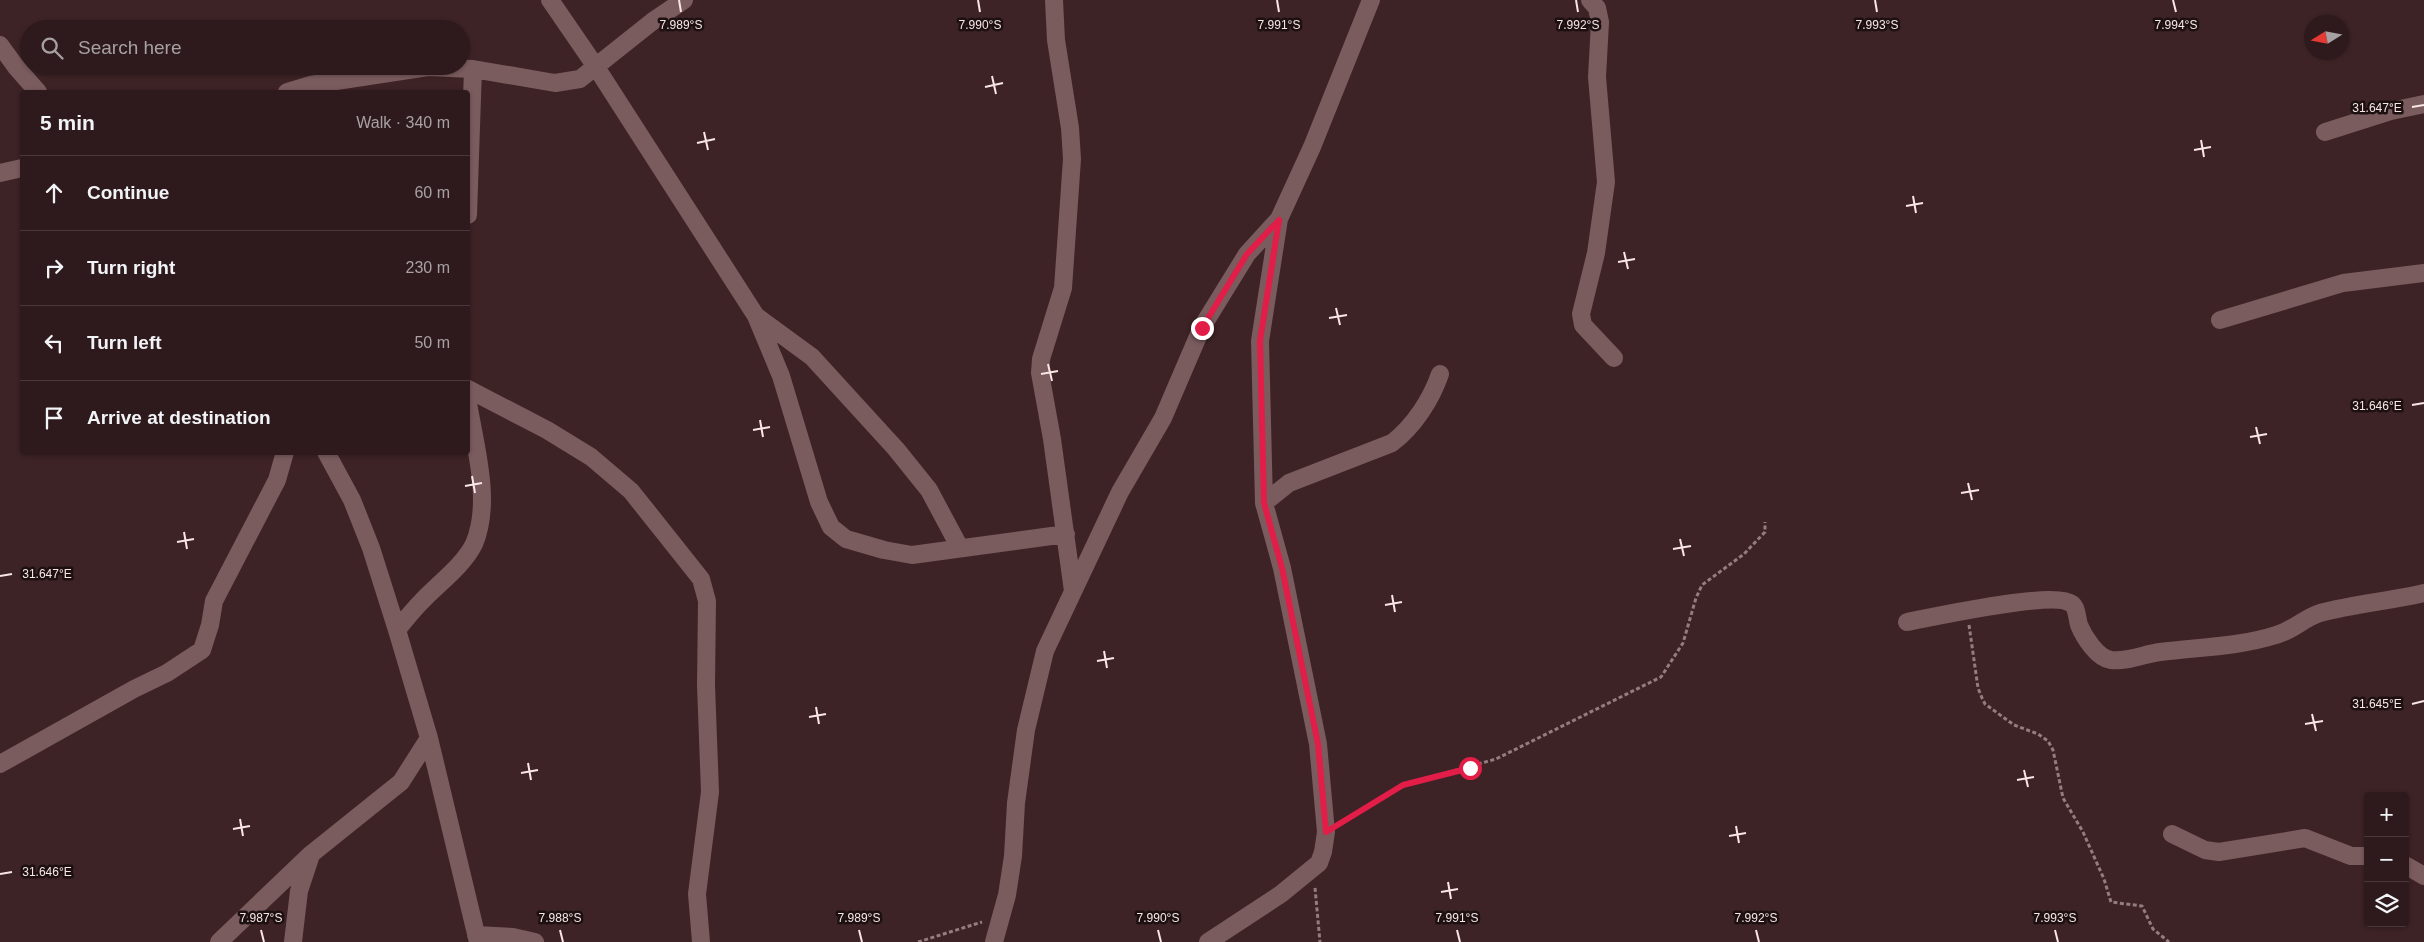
<!DOCTYPE html>
<html lang="en">
<head>
<meta charset="utf-8">
<style>
  :root { --surface:#2e1a1c; --page:#3a2729; --text:#f1f3f6; --muted:#a7a1a3; --line:#49383b }
  body { margin:0; font-family:Helvetica,sans-serif; background:var(--page); color:var(--text) }
  .controls { position:absolute; right:15px; bottom:15px; display:grid; overflow:hidden; border-radius:5px; box-shadow:0 1px 4px #0004 }
  .controls button { width:45px; height:45px; display:grid; place-items:center; padding:0; border:0; border-bottom:1px solid var(--line); background:var(--surface); color:var(--text); font:25px sans-serif }
  .compass { position:absolute; left:2304px; top:15px; width:45px; height:45px; border-radius:50%; background:var(--surface); box-shadow:0 1px 4px #0004; rotate:259deg }
  .stop { position:absolute; width:15px; height:15px; margin:-11px; border:4px solid #e11d48; border-radius:50%; background:#fff }
  .stop.end { background:#e11d48; border-color:#fff; box-shadow:0 1px 5px #0008 }
  .list { margin:0; padding:0; list-style:none }
  h2 { display:flex; justify-content:space-between; align-items:center; height:65px; margin:0; padding:0 20px; font-size:21px }
  h2 small { font-size:16px; font-weight:400; color:var(--muted) }
  .list li { display:grid; grid-template-columns:32px 1fr auto; gap:15px; align-items:center; box-sizing:border-box; height:75px; padding:0 20px; border-top:1px solid var(--line) }
  .list b { display:block; font-size:19px; white-space:nowrap }
  .list em { font-size:16px; font-style:normal; color:var(--muted) }
  .icon { flex:none; width:28px; height:28px; fill:none; stroke:currentColor; stroke-width:2; stroke-linecap:round; stroke-linejoin:round }
  .map { position:relative; flex:none; width:2424px; height:942px; overflow:hidden }
  .search { position:absolute; background:var(--surface); box-shadow:0 1px 4px #0004; left:20px; top:20px; width:450px; height:55px; display:flex; align-items:center; gap:12px; box-sizing:border-box; padding:0 18px; border-radius:28px; color:var(--muted); font-size:19px }
  .panel { position:absolute; background:var(--surface); box-shadow:0 1px 4px #0004; left:20px; top:90px; width:450px; height:365px; border-radius:5px }
  .map>svg:first-child { display:block }
  .lines { fill:none; stroke-linecap:round; stroke-linejoin:round }
  .path { stroke:#937d7e; stroke-width:3; stroke-dasharray:4 2.5; stroke-linecap:butt }
  .street { stroke:#7a5b5e; stroke-width:18 }
  .route { stroke:#e11d48; stroke-width:6 }
  .ticks { fill:none; stroke:#f9e6e7; stroke-width:2 }
  .ticks-label { font-size:12px; text-anchor:middle; fill:#f9e6e7; stroke:#1c1011; stroke-width:5; stroke-linejoin:round; paint-order:stroke }
</style>
</head>
<body>
<div class="map">
<svg width="2424" height="942" viewBox="0 0 2424 942">
  <rect width="100%" height="100%" fill="#3d2325"/>
  <g class="lines">
    <!-- path -->
    <path class="path" d="M1969,625L1978,688L1982,698L1985,704L2014,725L2038,734L2048,741L2053,750L2063,798L2083,832L2104,879L2111,902L2142,906L2153,929L2169,942
      M1342,823L1403,785L1496,759L1661,677L1683,643L1696,598L1702,585L1744,554L1765,532V522
      M1315,888L1320,942
      M918,942L982,922"/>
    <!-- street -->
    <path class="street" d="M550,0L596,67L756,316L812,357L896,449L929,490L960,548
      M1054,0L1056,40L1070,128L1072,159L1063,288L1041,359L1040,373L1052,439L1073,591
      M1590,0L1597,8L1600,22L1597,77L1606,182L1596,253L1581,314L1583,325L1614,358
      M0,45L16,67L38,92
      M287,92L310,85L428,67L473,69L555,83L580,79L653,21L684,0
      M2325,132L2391,111L2424,104
      M0,173L22,168
      M468,215L473,69
      M756,316L781,376L819,502L831,527L846,539L884,550L912,555L1066,534
      M2220,320L2343,283L2424,273
      M468,389L547,430L591,457L631,491L701,579L707,601L706,685L710,792L697,894L701,942
      M326,452L352,500L371,548L397,630L429,738L478,942
      M1264,503L1289,483L1392,443C1414,426 1431,400 1440,374
      M1907,622C1934,617 2055,590 2072,604C2077,608 2077,618 2079,625C2084,637 2097,658 2111,660C2128,662 2144,654 2160,652C2199,647 2238,647 2276,635C2292,631 2304,618 2320,613C2354,604 2390,601 2424,593
      M397,630C405,620 413,610 422,601C439,583 463,566 474,544C492,502 475,446 468,403
      M0,764L134,689L167,673L202,650L210,625L214,601L277,480L285,452
      M2172,834L2205,850L2219,852L2305,838L2351,856H2368
      M2405,865L2424,876
      M476,935L513,937L535,942
      M219,942L310,855L401,782L429,738
      M293,942L299,891L310,858
      M994,942L1007,895L1013,856L1016,803L1026,730L1045,651L1120,492L1163,418L1202,327L1247,254L1279,219
      M1208,942L1281,894L1319,863L1323,852L1326,832L1318,744L1282,568L1264,503L1260,341L1279,219L1312,147L1371,0"/>
  </g>
  <g class="lines">
    <!-- route -->
    <path class="route" d="M1202,328L1247,254L1279,220L1260,341L1264,503L1282,568L1318,744L1326,832L1403,785L1470,768"/>
  </g>
  <!-- ticks -->
  <path class="ticks" d="M679,0L681,12M978,0L980,12M1277,0L1279,12M1576,0L1578,12M1875,0L1877,12M2173,0L2176,12M992,76L996,94M985,87L1003,83M2412,107L2424,105M704,132L708,150M2201,140L2204,157M697,143L715,139M2194,150L2211,147M1913,196L1916,213M1906,206L1923,203M1624,252L1628,269M1618,262L1635,259M1336,308L1340,325M1329,318L1347,315M1048,364L1052,381M1041,374L1058,371M2412,405L2424,403M760,420L763,437M2256,427L2260,444M753,430L770,427M2250,437L2267,434M472,476L475,493M1968,483L1972,500M465,486L482,483M1961,493L1979,490M184,532L187,549M1680,539L1684,556M177,542L194,539M1673,549L1691,546M0,576L12,574M1392,595L1395,612M1385,605L1402,602M1104,651L1107,668M1097,661L1114,658M2412,704L2424,701M816,707L819,724M2312,714L2316,731M809,717L826,714M2305,724L2323,721M528,763L531,780M2024,770L2028,787M521,773L538,770M2017,780L2034,777M240,819L243,836M1736,826L1739,843M233,829L250,826M1729,836L1746,833M0,874L12,872M1448,882L1451,899M1441,892L1458,889M261,930L264,942M560,930L563,942M859,930L862,942M1158,930L1161,942M1457,930L1460,942M1756,930L1759,942M2055,930L2058,942"/>
  <g class="ticks-label">
    <text x="681" y="29">7.989°S</text>
    <text x="980" y="29">7.990°S</text>
    <text x="1279" y="29">7.991°S</text>
    <text x="1578" y="29">7.992°S</text>
    <text x="1877" y="29">7.993°S</text>
    <text x="2176" y="29">7.994°S</text>
    <text x="2377" y="112">31.647°E</text>
    <text x="2377" y="410">31.646°E</text>
    <text x="47" y="578">31.647°E</text>
    <text x="2377" y="708">31.645°E</text>
    <text x="47" y="876">31.646°E</text>
    <text x="261" y="922">7.987°S</text>
    <text x="560" y="922">7.988°S</text>
    <text x="859" y="922">7.989°S</text>
    <text x="1158" y="922">7.990°S</text>
    <text x="1457" y="922">7.991°S</text>
    <text x="1756" y="922">7.992°S</text>
    <text x="2055" y="922">7.993°S</text>
  </g>
</svg>
<div class="controls">
<button>+</button>
<button>−</button>
<button><svg class="icon" aria-label="layers" viewBox="0 0 24 24"><path d="M12 4l9 5-9 5-9-5zM3 14l9 5 9-5"/></svg></button>
</div>
<svg class="compass" viewBox="-18 -18 36 36"><path d="M0-13l5 13h-10z" fill="#e53935"/><path d="M0 13l5-13h-10z" fill="#a7a1a3"/></svg>
<div class="stop" style="left:1470px;top:768px"></div>
<div class="stop end" style="left:1202px;top:328px"></div>
<div class="search"><svg class="icon" aria-label="search" viewBox="0 0 24 24"><circle cx="10" cy="10" r="6"/><path d="M15 15l6 6"/></svg>Search here</div>
<section class="panel">
<h2>5 min<small>Walk · 340 m</small></h2>
<ul class="list">
<li><svg class="icon" aria-label="ahead" viewBox="0 0 24 24"><path d="M12 20V5M6 11l6-6 6 6"/></svg><div><b>Continue</b></div><em>60 m</em></li>
<li><svg class="icon" aria-label="right" viewBox="0 0 24 24"><path d="M7 20v-9h11M14 6l5 5-5 5"/></svg><div><b>Turn right</b></div><em>230 m</em></li>
<li><svg class="icon" aria-label="left" viewBox="0 0 24 24"><path d="M17 20v-9H6M10 6l-5 5 5 5"/></svg><div><b>Turn left</b></div><em>50 m</em></li>
<li><svg class="icon" aria-label="arrive" viewBox="0 0 24 24"><path d="M6 21V4h12l-3 4 3 4H6"/></svg><div><b>Arrive at destination</b></div></li>
</ul>
</section>
</div>
</body>
</html>
